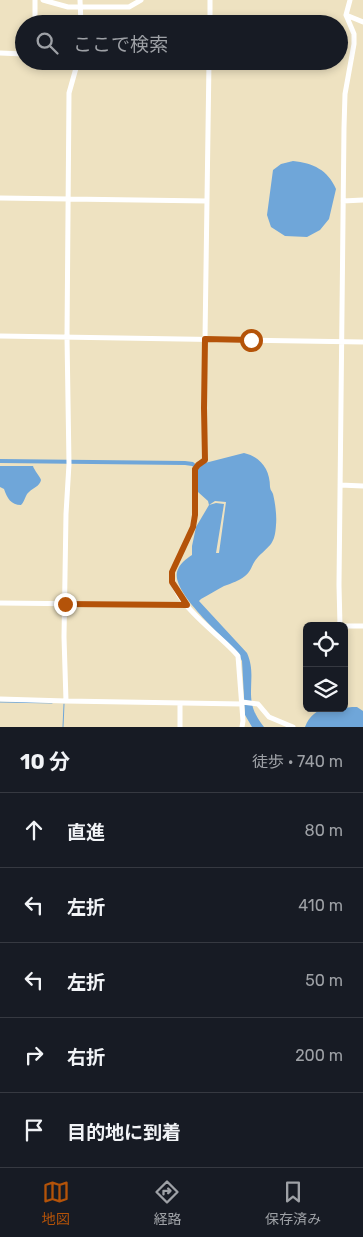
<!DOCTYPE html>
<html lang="ja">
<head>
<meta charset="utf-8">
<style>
  :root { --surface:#171b24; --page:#242831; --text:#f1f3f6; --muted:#9ea1a6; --line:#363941; --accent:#b45309 }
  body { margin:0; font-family:Rubik,"Noto Sans JP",sans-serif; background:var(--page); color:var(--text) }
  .controls { position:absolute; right:15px; bottom:15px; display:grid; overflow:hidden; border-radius:8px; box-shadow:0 2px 8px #0003 }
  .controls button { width:45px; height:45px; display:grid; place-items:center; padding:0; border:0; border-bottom:1px solid var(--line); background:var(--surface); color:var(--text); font:25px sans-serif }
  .stop { position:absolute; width:15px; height:15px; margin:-11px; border:4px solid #b45309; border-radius:50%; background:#fff }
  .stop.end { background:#b45309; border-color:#fff; box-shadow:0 1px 5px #0008 }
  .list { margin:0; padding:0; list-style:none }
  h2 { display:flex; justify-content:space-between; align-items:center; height:65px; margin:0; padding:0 20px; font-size:21px }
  h2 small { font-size:16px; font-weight:400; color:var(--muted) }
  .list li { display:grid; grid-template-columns:32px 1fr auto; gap:15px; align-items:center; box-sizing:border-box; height:75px; padding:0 20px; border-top:1px solid var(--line) }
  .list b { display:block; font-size:19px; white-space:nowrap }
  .list em { font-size:16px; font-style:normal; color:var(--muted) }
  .icon { flex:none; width:28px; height:28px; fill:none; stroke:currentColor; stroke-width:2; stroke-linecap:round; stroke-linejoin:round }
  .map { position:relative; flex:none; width:363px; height:727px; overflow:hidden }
  .search { position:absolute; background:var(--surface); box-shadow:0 2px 8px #0003; left:15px; right:15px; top:15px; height:55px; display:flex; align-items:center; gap:12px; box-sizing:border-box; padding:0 18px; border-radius:28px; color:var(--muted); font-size:19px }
  .sheet { height:440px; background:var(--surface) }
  nav { display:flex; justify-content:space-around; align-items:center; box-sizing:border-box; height:70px; border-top:1px solid var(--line); background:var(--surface); font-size:14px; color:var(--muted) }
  nav a { display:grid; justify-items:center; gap:2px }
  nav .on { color:var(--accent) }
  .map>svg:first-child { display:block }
  .water { fill:#6fa6d9 }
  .pier { fill:#eee2c1 }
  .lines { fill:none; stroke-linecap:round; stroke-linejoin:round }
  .stream { stroke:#6fa6d9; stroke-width:1 }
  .minor { stroke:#fff; stroke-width:5 }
  .route { stroke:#b45309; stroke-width:6 }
</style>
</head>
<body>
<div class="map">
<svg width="363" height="727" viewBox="0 0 363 727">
  <rect width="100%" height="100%" fill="#eee2c1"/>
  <!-- water -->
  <path class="water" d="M293,161C313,163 328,170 336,189L329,219L320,230L307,237L285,236L271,227L267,215L273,170L281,164Z
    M244,453C261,457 270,470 270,487C271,492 271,489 273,494C275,502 277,516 276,525C275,544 270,545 258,557C252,563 252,571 245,576C239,581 232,583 224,586C216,590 209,595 201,599L199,601L247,653C259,680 240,698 264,727H252L245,715L242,661L239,655C225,638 172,594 177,572C179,564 186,559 192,555V546L196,527L209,505L208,501L198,492V470L192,466L185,465L0,463V459L185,461L193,462L199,467L205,463Z
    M0,466H33C34,470 41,478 41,480C40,486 33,488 29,492C25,495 25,501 21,505C11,505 7,498 4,489L0,487Z
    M352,707H357L363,711V727H305C315,703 332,710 352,707Z"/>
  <!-- pier -->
  <path class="pier" d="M215,501L226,502L219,553H216L224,504L216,503L209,505Z"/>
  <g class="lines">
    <!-- stream -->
    <path class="stream" d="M0,702L52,703
      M63,727L64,704"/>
    <!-- minor -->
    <path class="minor" d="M43,0L68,7H129L141,0
      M80,0L81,24
      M346,15L363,22
      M35,24V0
      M210,24V0
      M0,53L24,54
      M209,61L204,408L205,460L198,465L195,469V515L193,527L172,572C169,602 221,635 238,656L243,721L242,727
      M0,198L207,201
      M343,201L363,200
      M0,336L363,342
      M340,485L363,486
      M0,603L187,605
      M340,626L339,585L344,128L345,94L354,44V34L346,15L350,0
      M344,626H363
      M0,699L66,701L242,704
      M66,701L64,637L66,514L69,464L67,337L69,93L78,61
      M242,702L258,704L269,717L293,727
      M180,727V703"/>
  </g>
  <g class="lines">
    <!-- route -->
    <path class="route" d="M65,604L187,605L172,582V572L193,527L195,515V469L198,465L205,460L204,408L205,339L251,340"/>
  </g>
</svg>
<div class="controls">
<button><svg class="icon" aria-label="locate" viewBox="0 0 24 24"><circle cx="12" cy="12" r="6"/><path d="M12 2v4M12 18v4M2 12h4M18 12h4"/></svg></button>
<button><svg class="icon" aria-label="layers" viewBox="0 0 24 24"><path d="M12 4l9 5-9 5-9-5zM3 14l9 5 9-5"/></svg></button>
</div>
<div class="stop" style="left:251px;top:340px"></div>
<div class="stop end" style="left:65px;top:604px"></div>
<div class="search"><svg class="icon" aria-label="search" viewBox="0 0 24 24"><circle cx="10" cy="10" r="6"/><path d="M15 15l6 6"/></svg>ここで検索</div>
</div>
<section class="sheet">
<h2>10 分<small>徒歩 · 740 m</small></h2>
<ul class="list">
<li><svg class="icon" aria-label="ahead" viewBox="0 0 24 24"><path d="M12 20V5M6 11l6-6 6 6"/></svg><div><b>直進</b></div><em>80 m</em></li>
<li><svg class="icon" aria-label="left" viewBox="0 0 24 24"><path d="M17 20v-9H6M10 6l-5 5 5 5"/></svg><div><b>左折</b></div><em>410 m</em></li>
<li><svg class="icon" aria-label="left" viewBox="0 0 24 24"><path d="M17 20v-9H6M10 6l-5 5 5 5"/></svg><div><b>左折</b></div><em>50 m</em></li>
<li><svg class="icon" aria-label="right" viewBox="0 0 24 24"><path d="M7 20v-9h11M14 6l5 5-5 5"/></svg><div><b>右折</b></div><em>200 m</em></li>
<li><svg class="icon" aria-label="arrive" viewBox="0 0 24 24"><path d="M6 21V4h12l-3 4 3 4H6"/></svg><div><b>目的地に到着</b></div></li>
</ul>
</section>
<nav>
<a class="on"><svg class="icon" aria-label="map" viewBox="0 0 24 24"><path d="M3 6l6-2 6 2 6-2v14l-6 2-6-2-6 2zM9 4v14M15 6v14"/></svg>地図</a>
<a><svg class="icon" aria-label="directions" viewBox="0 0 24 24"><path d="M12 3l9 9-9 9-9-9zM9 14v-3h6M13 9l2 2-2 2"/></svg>経路</a>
<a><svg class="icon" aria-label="saved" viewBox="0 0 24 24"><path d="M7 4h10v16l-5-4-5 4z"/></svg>保存済み</a>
</nav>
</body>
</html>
